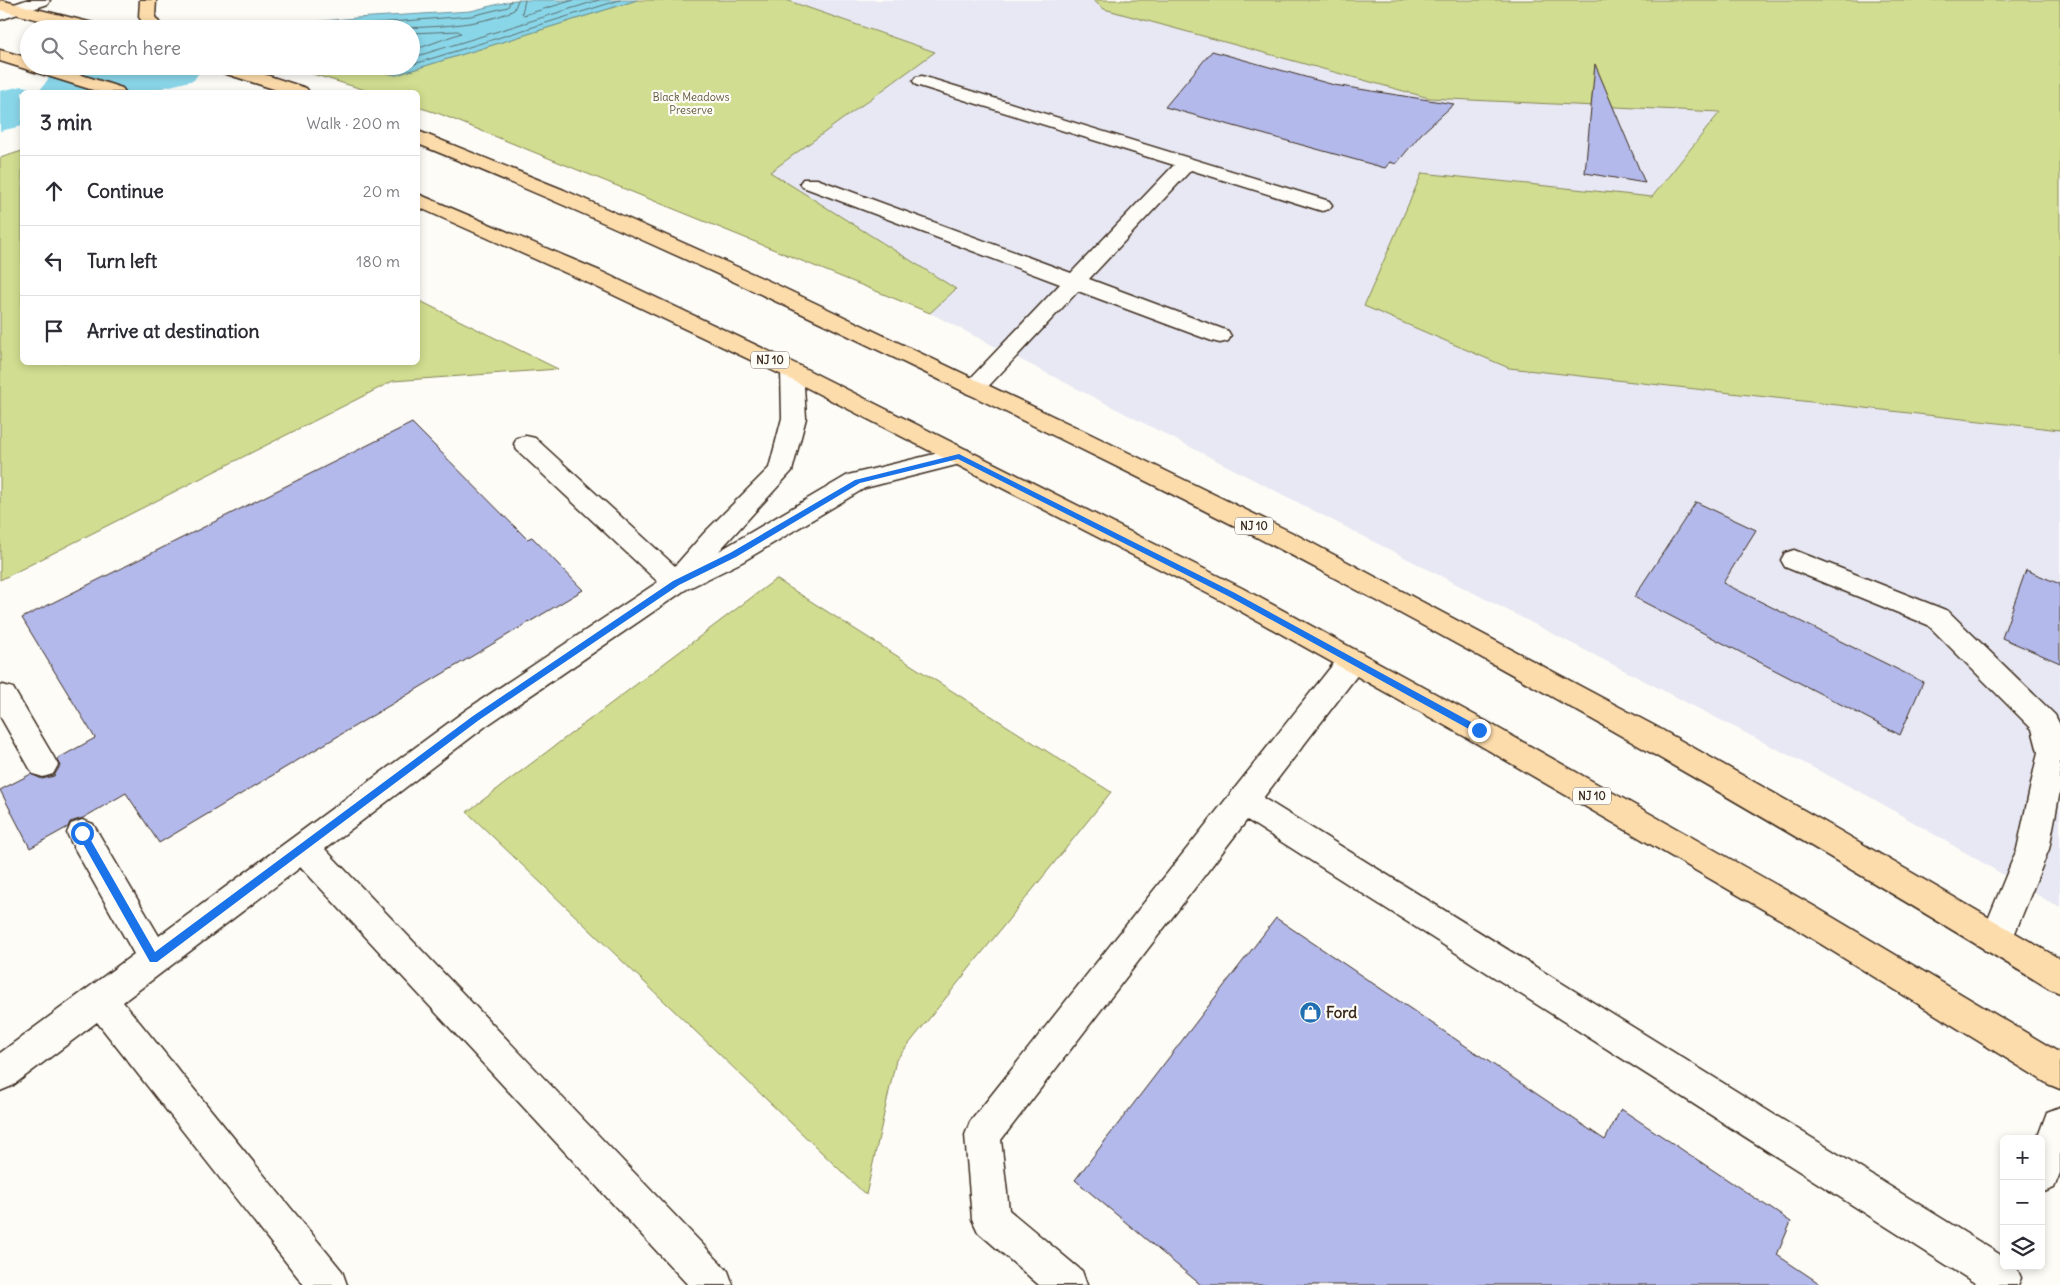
<!DOCTYPE html>
<html lang="en">
<head>
<meta charset="utf-8">
<style>
  :root { --surface:#fff; --page:#f7f7f7; --text:#2b2b33; --muted:#7c7c81; --line:#e1e1e2 }
  body { margin:0; font-family:Delius,sans-serif; background:var(--page); color:var(--text) }
  .controls { position:absolute; right:15px; bottom:15px; display:grid; overflow:hidden; border-radius:8px; box-shadow:0 2px 8px #0003 }
  .controls button { width:45px; height:45px; display:grid; place-items:center; padding:0; border:0; border-bottom:1px solid var(--line); background:var(--surface); color:var(--text); font:25px sans-serif }
  .stop { position:absolute; width:15px; height:15px; margin:-11px; border:4px solid #1a73e8; border-radius:50%; background:#fff }
  .stop.end { background:#1a73e8; border-color:#fff; box-shadow:0 1px 5px #0008 }
  .list { margin:0; padding:0; list-style:none }
  h2 { display:flex; justify-content:space-between; align-items:center; height:65px; margin:0; padding:0 20px; font-size:21px }
  h2 small { font-size:16px; font-weight:400; color:var(--muted) }
  .list li { display:grid; grid-template-columns:32px 1fr auto; gap:15px; align-items:center; box-sizing:border-box; height:70px; padding:0 20px; border-top:1px solid var(--line) }
  .list b { display:block; font-size:19px; white-space:nowrap }
  .list em { font-size:16px; font-style:normal; color:var(--muted) }
  .icon { flex:none; width:28px; height:28px; fill:none; stroke:currentColor; stroke-width:2; stroke-linecap:round; stroke-linejoin:round }
  .map { position:relative; flex:none; width:2060px; height:1285px; overflow:hidden }
  .search { position:absolute; background:var(--surface); box-shadow:0 2px 8px #0003; left:20px; top:20px; width:400px; height:55px; display:flex; align-items:center; gap:12px; box-sizing:border-box; padding:0 18px; border-radius:28px; color:var(--muted); font-size:19px }
  .panel { position:absolute; background:var(--surface); box-shadow:0 2px 8px #0003; left:20px; top:90px; width:400px; height:275px; border-radius:8px }
  .map>svg:first-child { display:block }
  .built { fill:#e7e8f3 }
  .green { fill:#d1dd90; stroke:#868457 }
  .water { fill:#8ad6e9; stroke:#6a9198 }
  .lines { fill:none; stroke-linecap:round; stroke-linejoin:round }
  .shore { stroke:#5b6f6f; stroke-width:1 }
  .river { fill:#8ad6e9; fill-rule:evenodd }
  .building { fill:#b3b9ea; stroke:#3b2a1e }
  .service-casing { stroke:#3b2a1e; stroke-width:3 }
  .secondary-casing { stroke:#3b2a1e; stroke-width:3 }
  .primary-casing { stroke:#3b2a1e; stroke-width:3 }
  .service { fill:#fdfcf7; fill-rule:evenodd }
  .secondary { fill:#fdfcf7; fill-rule:evenodd }
  .primary { fill:#fddcac; fill-rule:evenodd }
  .route { fill:#1a73e8 }
  .labels { text-anchor:middle; stroke-width:4.5; stroke-linejoin:round; paint-order:stroke }
  .far-park-label { font-size:11px; fill:#60573a; stroke:#fdfcf7 }
  .shield { fill:#fdfcf7; stroke:#75695f; stroke-width:1 }
  .shield-label { font-size:11px; font-weight:bold; fill:#3b2a1e }
  .near-poi-label { font-size:15px; font-weight:bold; fill:#3b2a1e; stroke:#fdfcf7; text-anchor:start }
</style>
</head>
<body>
<div class="map">
<svg width="2060" height="1285" viewBox="0 0 2060 1285">
  <rect width="100%" height="100%" fill="#fdfcf7"/>
  <filter id="ink" filterUnits="userSpaceOnUse"><feTurbulence type="fractalNoise" baseFrequency=".02" numOctaves="2"/><feDisplacementMap in="SourceGraphic" scale="10" xChannelSelector="R" yChannelSelector="G"/><feConvolveMatrix kernelMatrix="1 2 1 2 8 2 1 2 1" color-interpolation-filters="sRGB"/></filter>
  <g filter="url(#ink)">
    <!-- built -->
    <path class="built" d="M786,0H1093L1104,9L1429,98L1721,112L1652,197L1422,173L1509,368L2060,430V908L1872,798L930,313L955,290L769,172L935,52Z"/>
    <!-- green -->
    <path class="green" d="M637,0H786L935,52L770,172L956,289L930,313L440,114L418,107V92H372L286,66H355L396,75Z
      M1093,0H2060V430L1509,368L1364,306L1422,173L1652,197L1720,112L1429,98L1104,9Z
      M22,151V362H418V300L558,369L393,381L0,580V158Z
      M776,579L1111,792L896,1060L866,1195L467,812Z"/>
    <!-- water -->
    <path class="water" d="M515,0H637L396,75L355,66H411V29H234L356,18L471,11Z"/>
    <g class="lines">
      <!-- shore -->
      <path class="shore" d="M525,0L522,13L524,15L574,0
        M296,29L471,16L508,7L511,0
        M361,29C405,27 475,30 514,10L518,0
        M411,33L458,31L461,33L411,51
        M411,58L599,0
        M411,65L620,0"/>
      <!-- river -->
      <path class="river" d="M94,66H203L194,80L146,92H22V126L0,131V91L22,86L40,90L49,78Z"/>
    </g>
    <!-- building -->
    <path class="building" d="M1212,51L1334,85L1454,104L1421,134L1396,164L1390,162L1385,168L1165,107Z
      M1595,64L1645,183L1585,173Z
      M412,423L527,539L532,537L583,590L159,843L126,793L83,818L70,822L68,827L30,848L0,790L31,774L42,779L54,776L60,766L57,759L95,738L22,618Z
      M1696,502L1756,530L1723,583L1923,682L1900,735L1634,597Z
      M2026,570L2060,584V663L2002,638Z
      M1276,918L1605,1140L1621,1109L1791,1222L1777,1255L1822,1285H1201L1075,1180Z"/>
    <g class="lines">
      <defs>
        <path id="service" d="M922,76L1329,201L1332,205L1329,209L1322,211L1191,170L1089,279L1228,331L1231,336L1228,341L1220,343L1212,341L1078,291L982,393L974,396L966,393L962,388L966,383L1060,284L803,187L800,183L803,179H817L1071,273L1174,165L916,85L913,81L916,77Z
          M792,364L800,366L803,371L806,418L792,471L719,551L848,475L959,448L968,450L971,456L968,462L865,488L742,562L685,590L486,726L325,849L728,1271L733,1285H688L301,867L123,1002L342,1271L347,1285H304L97,1022L12,1086L0,1091V1053L134,954L71,842L67,833L71,824L82,820L93,824L159,936L466,710L658,582L517,450L514,444L517,438L526,436L535,438L675,566L704,533L769,468L782,418L781,371L784,366Z
          M1794,550L1948,611L2055,715L2060,725V791L2049,849L2008,950L1996,954L1984,950L1980,939L2017,849L2038,752L2032,729L1928,625L1785,567L1781,560L1785,553Z
          M1352,650L1362,653L1366,661L1362,669L1263,798L2004,1257V1266H2016L2021,1278L2018,1285H1978L1247,820L1001,1140L1009,1210L1082,1271L1087,1285H1039L978,1232L972,1219L965,1135L970,1122L1342,653Z
          M3,685L13,688L53,756L58,765L53,774L43,777L33,774L0,716V686Z
          M2060,1107V1173L2054,1188L2041,1193V1139H2037L2047,1112Z"/>
        <path id="secondary" d="M26,0H50L48,4L0,20V9Z"/>
        <path id="primary" d="M0,0L101,25L103,29H74L0,10Z
          M140,0H156L155,17L164,29H147L139,17Z
          M0,50L29,58V66H54L122,88L125,92H99L0,61Z
          M211,66H239L306,88L309,92H283L214,70Z
          M418,131L564,190L771,282L1082,430L1295,534L1655,726L1823,821L2060,959V993L2048,988C1812,844 1572,704 1327,574C1213,513 1097,457 981,400C795,309 609,221 418,144Z
          M418,194L600,271L800,366L1242,588L1489,723L1812,905L2060,1053V1089L2048,1084L1790,925L1469,739L1224,602L784,376L584,281L418,207Z"/>
      </defs>
      <!-- service casing -->
      <use href="#service" class="service-casing"/>
      <!-- secondary casing -->
      <use href="#secondary" class="secondary-casing"/>
      <!-- primary casing -->
      <use href="#primary" class="primary-casing"/>
      <!-- service -->
      <use href="#service" class="service"/>
      <!-- secondary -->
      <use href="#secondary" class="secondary"/>
      <!-- primary -->
      <use href="#primary" class="primary"/>
    </g>
  </g>
  <!-- route -->
  <path class="route" d="M959,454L1235,593L1482,728V733H1476L1230,597L958,459L860,483L736,557L679,585L479,720L157,962H150L77,833L82,829L85,830L155,952L473,716L673,581L730,553L855,480Z"/>
  <!-- icons -->
  <defs>
    <symbol id="shop-disc" viewBox="-11 -11 22 22"><circle r="9.5" fill="#1f6fb2" stroke="#fdfcf7"/><path d="M-5-2.5h2.3a2.7 3.5 0 0 1 5.4 0H5L5.5 6h-11ZM-1.5-2.5h3a1.5 2.3 0 0 0-3 0Z" fill="#fff"/></symbol>
  </defs>
  <g fill-rule="evenodd">
    <use href="#shop-disc" x="1298" y="1000" width="25" height="25"/>
  </g>
  <g class="labels">
    <!-- far-park labels -->
    <g class="far-park-label">
      <text x="691" y="101">Black Meadows<tspan x="691" dy="13">Preserve</tspan></text>
    </g>
    <!-- shield labels -->
    <g class="shield">
      <rect x="751" y="351.5" width="38" height="17" rx="4"/>
      <rect x="1235" y="517.5" width="38" height="17" rx="4"/>
      <rect x="1573" y="787.5" width="38" height="17" rx="4"/>
    </g>
    <g class="shield-label">
      <text x="770" y="364">NJ 10</text>
      <text x="1254" y="530">NJ 10</text>
      <text x="1592" y="800">NJ 10</text>
    </g>
    <!-- near-poi labels -->
    <g class="near-poi-label">
      <text x="1326" y="1018">Ford</text>
    </g>
  </g>
</svg>
<div class="controls">
<button>+</button>
<button>−</button>
<button><svg class="icon" aria-label="layers" viewBox="0 0 24 24"><path d="M12 4l9 5-9 5-9-5zM3 14l9 5 9-5"/></svg></button>
</div>
<div class="stop" style="left:82px;top:833px"></div>
<div class="stop end" style="left:1479px;top:730px"></div>
<div class="search"><svg class="icon" aria-label="search" viewBox="0 0 24 24"><circle cx="10" cy="10" r="6"/><path d="M15 15l6 6"/></svg>Search here</div>
<section class="panel">
<h2>3 min<small>Walk · 200 m</small></h2>
<ul class="list">
<li><svg class="icon" aria-label="ahead" viewBox="0 0 24 24"><path d="M12 20V5M6 11l6-6 6 6"/></svg><div><b>Continue</b></div><em>20 m</em></li>
<li><svg class="icon" aria-label="left" viewBox="0 0 24 24"><path d="M17 20v-9H6M10 6l-5 5 5 5"/></svg><div><b>Turn left</b></div><em>180 m</em></li>
<li><svg class="icon" aria-label="arrive" viewBox="0 0 24 24"><path d="M6 21V4h12l-3 4 3 4H6"/></svg><div><b>Arrive at destination</b></div></li>
</ul>
</section>
</div>
</body>
</html>
